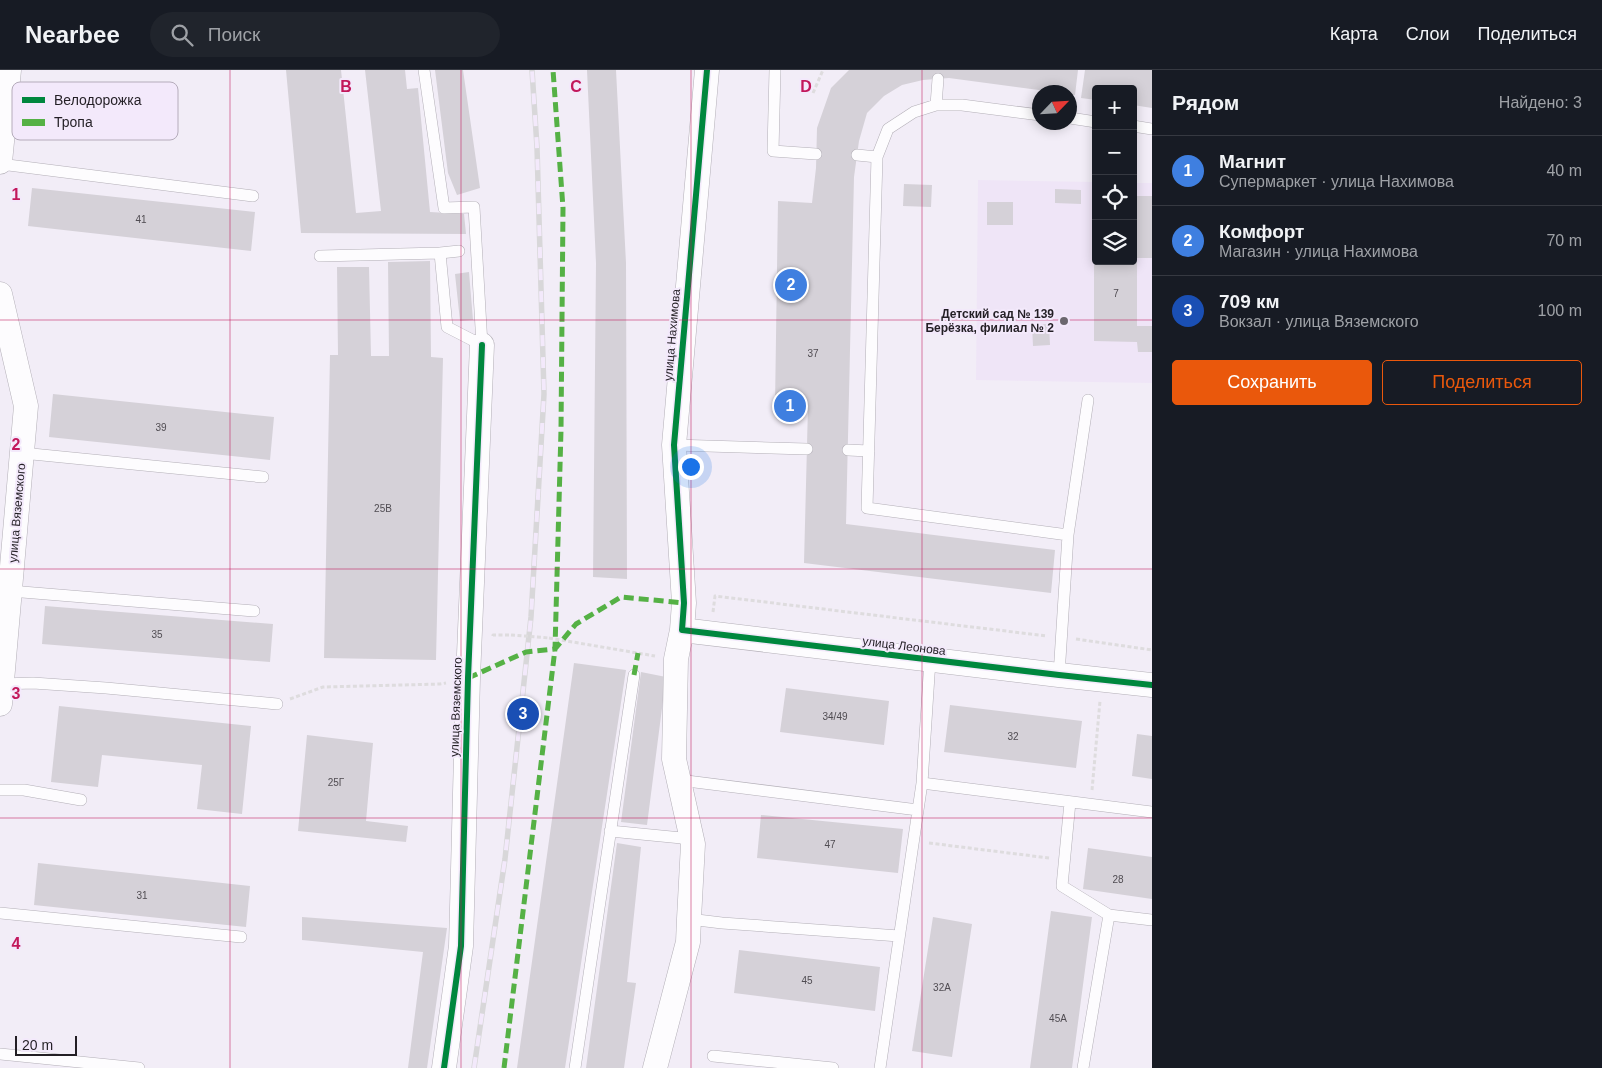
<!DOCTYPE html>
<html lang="ru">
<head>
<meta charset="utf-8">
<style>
  :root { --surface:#171b24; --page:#20242c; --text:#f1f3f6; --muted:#9ea1a6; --line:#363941; --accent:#ea580c }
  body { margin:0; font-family:Arial,sans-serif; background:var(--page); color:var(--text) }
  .controls { position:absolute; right:15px; top:15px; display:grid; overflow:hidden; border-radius:5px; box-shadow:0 2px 12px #0003 }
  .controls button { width:45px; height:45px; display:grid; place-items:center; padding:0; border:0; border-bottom:1px solid var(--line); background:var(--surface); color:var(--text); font:25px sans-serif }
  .compass { position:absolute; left:1032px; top:15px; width:45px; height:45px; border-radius:50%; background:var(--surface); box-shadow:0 2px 12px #0003; rotate:65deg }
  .scale { position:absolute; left:15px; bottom:12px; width:62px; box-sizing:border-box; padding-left:5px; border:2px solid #231f25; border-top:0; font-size:14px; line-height:18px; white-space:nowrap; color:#231f25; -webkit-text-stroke:4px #f3e9fb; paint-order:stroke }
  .you { position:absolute; left:690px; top:396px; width:18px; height:18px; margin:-12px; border:4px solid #fff; border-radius:50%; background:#1a73e8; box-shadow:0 0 0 8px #1a73e833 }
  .badge { display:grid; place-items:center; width:32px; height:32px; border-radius:50%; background:var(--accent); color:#fff; font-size:16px; font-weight:700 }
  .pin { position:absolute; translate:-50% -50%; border:2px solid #fff; box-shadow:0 1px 5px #0006 }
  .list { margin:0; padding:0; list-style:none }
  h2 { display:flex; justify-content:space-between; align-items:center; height:65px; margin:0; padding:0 20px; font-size:21px }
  h2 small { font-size:16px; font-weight:400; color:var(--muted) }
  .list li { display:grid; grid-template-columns:32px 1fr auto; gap:15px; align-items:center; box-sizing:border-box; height:70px; padding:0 20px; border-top:1px solid var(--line) }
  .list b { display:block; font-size:19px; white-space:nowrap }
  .list p { margin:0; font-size:16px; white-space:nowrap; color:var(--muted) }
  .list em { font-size:16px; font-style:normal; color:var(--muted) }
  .actions { display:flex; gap:10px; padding:15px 20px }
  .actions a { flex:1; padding:11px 0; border:1px solid var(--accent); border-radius:5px; text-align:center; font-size:18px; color:var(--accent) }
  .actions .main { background:var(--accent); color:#fff }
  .icon { flex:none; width:28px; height:28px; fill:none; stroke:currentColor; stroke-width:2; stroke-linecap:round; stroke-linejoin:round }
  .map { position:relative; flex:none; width:1152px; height:998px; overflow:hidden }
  header { display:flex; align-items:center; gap:30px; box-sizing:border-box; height:70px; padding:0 25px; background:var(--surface); border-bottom:1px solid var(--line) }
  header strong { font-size:24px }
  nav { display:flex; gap:28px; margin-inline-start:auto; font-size:18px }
  .search { width:350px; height:45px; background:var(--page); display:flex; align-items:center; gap:12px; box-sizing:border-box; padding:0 18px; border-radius:28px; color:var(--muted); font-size:19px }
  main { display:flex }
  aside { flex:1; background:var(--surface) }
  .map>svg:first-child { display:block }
  .built { fill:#efe5f7 }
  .building { fill:#d5d1d8 }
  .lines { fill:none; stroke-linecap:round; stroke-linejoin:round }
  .service-casing { stroke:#b3afb7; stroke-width:12 }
  .minor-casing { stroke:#b3afb7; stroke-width:25 }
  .path { stroke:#dedcde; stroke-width:3; stroke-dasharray:4 2.5; stroke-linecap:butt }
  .service { stroke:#fdfcfe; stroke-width:11 }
  .minor { stroke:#fdfcfe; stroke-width:24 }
  .rail-casing { stroke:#d8d7d9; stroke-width:5.5 }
  .rail { stroke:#f3e9fb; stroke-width:4; stroke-dasharray:11; stroke-linecap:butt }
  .path-bridge { stroke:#dedcde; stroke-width:3; stroke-dasharray:4 2.5; stroke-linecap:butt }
  .quiet { stroke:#55b145; stroke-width:5; stroke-dasharray:10 5; stroke-linecap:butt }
  .cycleway-casing { stroke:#f3e9fb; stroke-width:9 }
  .cycleway { stroke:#00873e; stroke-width:6 }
  .grid { fill:none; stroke:#c2185b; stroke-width:1; stroke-opacity:0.55 }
  .poi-dot { fill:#6b676e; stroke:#f3e9fb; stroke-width:2 }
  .labels { text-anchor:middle; stroke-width:4; stroke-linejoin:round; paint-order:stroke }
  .number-label { font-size:10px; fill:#504c52 }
  .poi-label { font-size:12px; font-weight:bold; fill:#231f25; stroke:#f3e9fb; text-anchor:end }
  .street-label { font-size:12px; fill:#231f25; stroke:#f3e9fb }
  .key { fill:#f3e9fb; stroke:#b5acbb; stroke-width:1 }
  .key-label { font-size:14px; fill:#231f25 }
  .grid-label { font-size:16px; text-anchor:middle; font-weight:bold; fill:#c2185b; stroke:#f3e9fb; stroke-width:4; stroke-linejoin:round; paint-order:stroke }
</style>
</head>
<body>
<header>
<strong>Nearbee</strong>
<div class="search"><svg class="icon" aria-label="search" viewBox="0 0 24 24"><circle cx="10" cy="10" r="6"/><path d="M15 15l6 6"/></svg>Поиск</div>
<nav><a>Карта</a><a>Слои</a><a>Поделиться</a></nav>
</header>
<main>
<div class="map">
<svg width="1152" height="998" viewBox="0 0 1152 998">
  <rect width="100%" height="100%" fill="#f2edf7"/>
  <!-- built -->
  <path class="built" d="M978,110L1096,112V191H1133V113H1152V313L976,310Z"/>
  <!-- building -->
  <path class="building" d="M286,0H341L356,143L381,141L365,0H405L407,19L418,18L430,142L464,144L466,164L301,163Z
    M435,0H463L480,118L457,125L448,103Z
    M587,0H616L626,193L627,509L593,507L596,193Z
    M849,0H1078L1075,25H1070V22H1054L949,8L923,10L902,15L884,26L867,43L859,71L854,107L846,454L1055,480L1051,523L804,493L808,336L775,335L778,131L812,133L816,98L817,58L831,18Z
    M1085,0H1152V38L1133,35V19H1096V30L1081,28Z
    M904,114L932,115L931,137L903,136Z
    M32,118L255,142L251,181L28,156Z
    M1055,119L1081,120V134L1055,133Z
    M1133,126H1152V188H1137V256H1152V282H1138L1137,272L1094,271V191H1133Z
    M987,132H1013V155H987Z
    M430,191L431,287L443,288L436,590L324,588L330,285H338L337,197H369L371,286H389L388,192Z
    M469,202L473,250L460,251L455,204Z
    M1049,254L1050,275L1033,276L1032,255Z
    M53,324L274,347L270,390L49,367Z
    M45,536L273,554L270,592L42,574Z
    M574,593L626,600L565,998H517Z
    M641,602L666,607L647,755L621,752Z
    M786,618L889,631L884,675L780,662Z
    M950,635L1082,651L1076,698L944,682Z
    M59,636L251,656L242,744L197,739L202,695L102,685L98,717L51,712Z
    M1137,664L1152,666V709L1132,706Z
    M307,665L373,673L366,751L408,756L406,772L298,761Z
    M761,745L903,759L898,803L757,788Z
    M617,773L641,777L627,912L636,913L624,998H586Z
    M1088,778L1152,787V829L1083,819Z
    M38,793L250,816L246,857L34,835Z
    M1051,841L1092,847L1072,998H1030Z
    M302,847L447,858L427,998H408L423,882L302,870Z
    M933,847L972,854L952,987L912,981Z
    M739,880L880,897L875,941L734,923Z"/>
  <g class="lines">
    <defs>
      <path id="service" d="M424,0L444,138L474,137L482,275
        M775,0L773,81L816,84
        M936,35L938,9
        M1040,45L962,35H936L914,42L888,59L877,87L867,438L1068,465L1059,605
        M1070,48L1096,52
        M1133,56L1152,59
        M857,85L877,87
        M0,94L253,126
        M440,183L459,181
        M320,186L440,183L447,257L482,275
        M674,375L807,379
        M848,380L869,381
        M22,383L263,407
        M1068,465L1088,330
        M10,521L254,541
        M930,590L922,713L1152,742
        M2,614L33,613L106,618L277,634
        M679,710L918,740
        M0,720H24L81,730
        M1070,732L1062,816L1109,845
        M610,761L692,769
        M0,843L241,867
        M689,849L722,853L899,866
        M0,984L139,998
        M713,986L833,998
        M575,998L634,605
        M880,998L922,713
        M1083,998L1109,845L1152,850"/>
      <path id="minor" d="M707,0L674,375L684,533L682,560L1059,605L1152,615
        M0,92L9,0
        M0,224L26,336L0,634
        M444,998L461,876L468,608L482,275
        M655,998L688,872L689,849L693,774L674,689L676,589L682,560"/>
    </defs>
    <!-- service casing -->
    <use href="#service" class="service-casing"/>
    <!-- minor casing -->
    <use href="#minor" class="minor-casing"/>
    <!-- path -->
    <path class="path" d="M813,23L823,0
      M713,542L715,526L1047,566
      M493,566V565H511
      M549,568L655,586
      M1076,569L1152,580
      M290,629L323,617L440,614L446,613
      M1092,720L1100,631
      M929,773L1049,788"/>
    <!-- service -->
    <use href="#service" class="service"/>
    <!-- minor -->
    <use href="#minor" class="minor"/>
    <defs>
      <path id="rail" d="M474,998L505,789L531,547L544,324L537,77L532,0"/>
    </defs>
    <!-- rail casing -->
    <use href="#rail" class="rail-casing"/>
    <!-- rail -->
    <use href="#rail" class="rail"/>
    <!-- path-bridge -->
    <path class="path-bridge" d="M511,565L549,568"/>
    <!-- quiet -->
    <path class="quiet" d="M634,605L638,583
      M468,608L526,582L555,579L561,360L563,138L553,0
      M504,998L555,579L576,554L621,527L684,533"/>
    <defs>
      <path id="cycleway" d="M707,0L674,375L684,533L682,560L1059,605L1152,615
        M444,998L461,876L468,608L482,275"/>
    </defs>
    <!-- cycleway casing -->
    <use href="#cycleway" class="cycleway-casing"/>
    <!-- cycleway -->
    <use href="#cycleway" class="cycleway"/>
  </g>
  <!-- grid -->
  <path class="grid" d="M230,0V998M461,0V998M691,0V998M922,0V998M0,250H1152M0,499H1152M0,748H1152"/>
  <!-- markers -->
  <circle class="poi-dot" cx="1064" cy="251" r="5"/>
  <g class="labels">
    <!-- number labels -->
    <g class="number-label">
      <text x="141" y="153">41</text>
      <text x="1116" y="227">7</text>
      <text x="813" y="287">37</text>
      <text x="161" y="361">39</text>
      <text x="383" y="442">25В</text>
      <text x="157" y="568">35</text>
      <text x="835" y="650">34/49</text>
      <text x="1013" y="670">32</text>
      <text x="336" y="716">25Г</text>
      <text x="830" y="778">47</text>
      <text x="1118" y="813">28</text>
      <text x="142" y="829">31</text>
      <text x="807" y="914">45</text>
      <text x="942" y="921">32А</text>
      <text x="1058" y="952">45А</text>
    </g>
    <!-- poi labels -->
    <g class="poi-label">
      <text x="1054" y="248">Детский сад № 139<tspan x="1054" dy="14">Берёзка, филиал № 2</tspan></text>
    </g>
    <!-- street labels -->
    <g class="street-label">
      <text transform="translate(672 265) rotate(-85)" y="4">улица Нахимова</text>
      <text transform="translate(17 443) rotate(-85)" y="4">улица Вяземского</text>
      <text transform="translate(904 576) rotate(7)" y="4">улица Леонова</text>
      <text transform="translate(456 637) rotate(-88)" y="4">улица Вяземского</text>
    </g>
  </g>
  <!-- legend -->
  <rect x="12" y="12" width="166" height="58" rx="8" class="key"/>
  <rect x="22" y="27" width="23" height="6" fill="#00873e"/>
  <rect x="22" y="49" width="23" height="7" fill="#55b145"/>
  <g class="key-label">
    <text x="54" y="35">Велодорожка</text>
    <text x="54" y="57">Тропа</text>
  </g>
  <g class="grid-label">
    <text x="346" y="22">B</text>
    <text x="576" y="22">C</text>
    <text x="806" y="22">D</text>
    <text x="16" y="130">1</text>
    <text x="16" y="380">2</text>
    <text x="16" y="629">3</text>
    <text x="16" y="879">4</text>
  </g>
</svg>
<div class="controls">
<button>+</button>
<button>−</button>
<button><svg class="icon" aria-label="locate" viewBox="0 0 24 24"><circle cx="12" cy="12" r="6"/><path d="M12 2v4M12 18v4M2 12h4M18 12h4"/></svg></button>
<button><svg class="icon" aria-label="layers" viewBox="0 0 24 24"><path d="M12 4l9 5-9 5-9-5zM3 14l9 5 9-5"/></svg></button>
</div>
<svg class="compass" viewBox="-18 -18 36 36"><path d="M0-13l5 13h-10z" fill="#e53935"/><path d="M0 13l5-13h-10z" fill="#9ea1a6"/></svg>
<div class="scale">20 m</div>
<div class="you"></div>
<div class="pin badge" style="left:790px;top:336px;background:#3f7fe0">1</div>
<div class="pin badge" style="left:791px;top:215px;background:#3f7fe0">2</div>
<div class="pin badge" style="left:523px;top:644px;background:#1a4fb4">3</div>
</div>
<aside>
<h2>Рядом<small>Найдено: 3</small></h2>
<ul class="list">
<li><span class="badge" style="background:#3f7fe0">1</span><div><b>Магнит</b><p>Супермаркет · улица Нахимова</p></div><em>40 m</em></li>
<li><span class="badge" style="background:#3f7fe0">2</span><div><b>Комфорт</b><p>Магазин · улица Нахимова</p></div><em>70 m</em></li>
<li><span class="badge" style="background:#1a4fb4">3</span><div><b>709 км</b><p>Вокзал · улица Вяземского</p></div><em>100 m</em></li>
</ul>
<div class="actions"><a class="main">Сохранить</a><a>Поделиться</a></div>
</aside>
</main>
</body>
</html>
